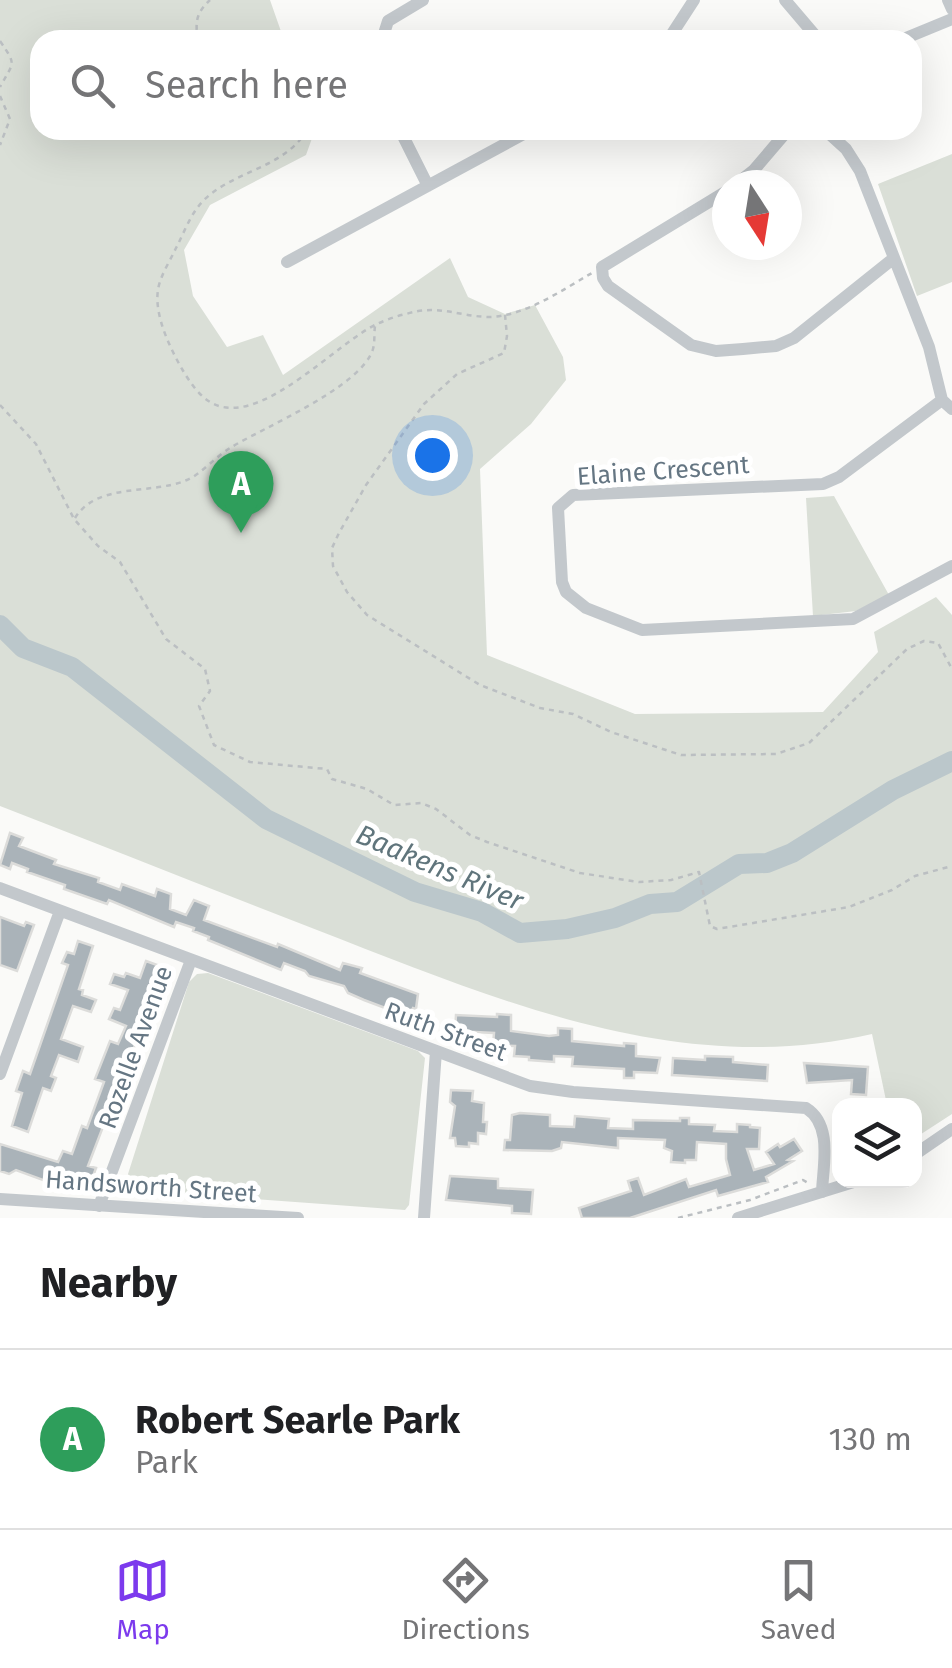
<!DOCTYPE html>
<html lang="en">
<head>
<meta charset="utf-8">
<style>
  :root { --surface:#fff; --page:#f2f2f2; --text:#202124; --muted:#757577; --line:#e0e0e0; --accent:#7c3aed }
  body { margin:0; font-family:"Fira Sans",sans-serif; background:var(--page); color:var(--text) }
  .controls { position:absolute; right:30px; bottom:30px; display:grid; overflow:hidden; border-radius:20px; box-shadow:0 10px 40px #0002 }
  .controls button { width:90px; height:90px; display:grid; place-items:center; padding:0; border:0; border-bottom:2px solid var(--line); background:var(--surface); color:var(--text); font:50px sans-serif }
  .compass { position:absolute; left:712px; top:170px; width:90px; height:90px; border-radius:50%; background:var(--surface); box-shadow:0 10px 40px #0002; rotate:168deg }
  .you { position:absolute; left:432px; top:455px; width:35px; height:35px; margin:-25px; border:8px solid #fff; border-radius:50%; background:#1a73e8; box-shadow:0 0 0 15px #1a73e833 }
  .badge { display:grid; place-items:center; width:65px; height:65px; border-radius:50%; background:var(--accent); color:#fff; font-size:32px; font-weight:700 }
  .pin { position:absolute; translate:-50% -82px; filter:drop-shadow(0 2px 5px #0008) }
  .pin::after { content:''; position:absolute; top:52px; width:35px; height:30px; background:inherit; clip-path:polygon(0 0,100% 0,50% 100%) }
  .list { margin:0; padding:0; list-style:none }
  h2 { display:flex; justify-content:space-between; align-items:center; height:130px; margin:0; padding:0 40px; font-size:42px }
  h2 small { font-size:32px; font-weight:400; color:var(--muted) }
  .list li { display:grid; grid-template-columns:65px 1fr auto; gap:30px; align-items:center; box-sizing:border-box; height:180px; padding:0 40px; border-top:2px solid var(--line) }
  .list b { display:block; font-size:38px; white-space:nowrap }
  .list p { margin:0; font-size:32px; white-space:nowrap; color:var(--muted) }
  .list em { font-size:32px; font-style:normal; color:var(--muted) }
  .icon { flex:none; width:55px; height:55px; fill:none; stroke:currentColor; stroke-width:2; stroke-linecap:round; stroke-linejoin:round }
  .map { position:relative; flex:none; width:952px; height:1218px; overflow:hidden }
  .search { position:absolute; background:var(--surface); box-shadow:0 10px 40px #0002; left:30px; right:30px; top:30px; height:110px; display:flex; align-items:center; gap:25px; box-sizing:border-box; padding:0 35px; border-radius:30px; color:var(--muted); font-size:38px }
  .sheet { height:310px; background:var(--surface) }
  nav { display:flex; justify-content:space-around; align-items:center; box-sizing:border-box; height:140px; border-top:2px solid var(--line); background:var(--surface); font-size:28px; color:var(--muted) }
  nav a { display:grid; justify-items:center; gap:5px }
  nav .on { color:var(--accent) }
  .map>svg:first-child { display:block }
  .green { fill:#dadfd7 }
  .lines { fill:none; stroke-linecap:round; stroke-linejoin:round }
  .river { stroke:#bbc7cb; stroke-width:20 }
  .building { fill:#aab3b9; stroke:#dcdcda; stroke-width:2.5 }
  .path { stroke:#bbbfc2; stroke-width:2.5; stroke-dasharray:5 5; stroke-linecap:butt }
  .minor { stroke:#c3c8cc; stroke-width:12 }
  .labels { text-anchor:middle; stroke-width:10; stroke-linejoin:round; paint-order:stroke }
  .street-label { font-size:25px; fill:#657683; stroke:#fff }
  .water-label { font-size:28px; font-style:italic; fill:#60757c; stroke:#fff }
</style>
</head>
<body>
<div class="map">
<svg width="952" height="1218" viewBox="0 0 952 1218">
  <rect width="100%" height="100%" fill="#fafaf8"/>
  <!-- green -->
  <path class="green" d="M0,0H270L284,40H40V130H315L306,155L210,205L184,250L193,296L227,347L263,335L283,375L450,258L468,297L505,314L535,305L563,357L566,380L531,424L480,469L487,655L635,714L823,712L878,652L874,632L936,597L952,615V1114L915,1138L914,1106L887,1105L872,1034C678,1079 495,999 317,930C211,889 106,847 0,806Z
    M952,154V282L917,296L878,184Z
    M834,496L889,595L856,611L813,616L806,498Z
    M208,973L418,1051L425,1058L409,1205L405,1210L144,1191L134,1185L128,1174L189,982L197,974Z"/>
  <g class="lines">
    <!-- river -->
    <path class="river" d="M0,625L23,648L72,667L266,819L415,892L482,912L520,933L567,929L615,918L650,904L677,902L739,864L767,863L792,853L893,790L952,761"/>
  </g>
  <!-- building -->
  <path class="building" d="M10,833L23,838L19,846L56,860L54,864L99,878L98,882L120,890L122,884L155,896L157,889L171,894L170,909L186,915L194,900L209,906L204,920L277,947L278,944L340,970L343,963L362,968L360,973L418,994L416,1009L413,1008L409,1017L364,1000L348,993L344,986L309,976L305,971L284,963L281,970L208,940L209,937L193,931L194,928L176,922L174,927L109,900L107,904L64,889L65,885L27,872L28,869L12,863L10,869L0,865Z
    M0,917L24,926L26,922L34,925L17,971L0,965Z
    M78,941L93,946L79,989L83,990L82,995L96,1000L91,1012L73,1006L61,1039L83,1047L78,1062L59,1055L51,1076L56,1078L51,1091L43,1088L28,1132L12,1126L22,1093L16,1091L23,1071L30,1074L68,965L62,963L67,952L74,954Z
    M146,961L157,965L155,969L160,971L151,1002L159,1005L154,1019L145,1016L111,1114L104,1124L88,1166L96,1168L91,1182L66,1177L62,1187L16,1170L9,1174L0,1171V1144L58,1162L63,1151L72,1154L82,1126L87,1128L104,1082L95,1079L110,1041L118,1044L126,1026L109,1019L114,1008L120,1010L128,990L110,984L114,974L124,977L126,973L140,978Z
    M497,1014L511,1015V1031L549,1036L558,1035V1028L572,1029V1041L624,1046V1043L636,1044V1056L660,1058L657,1073L634,1072V1078H624V1069L572,1066L573,1057L554,1056V1062L529,1060V1057L514,1056L515,1046L493,1045L494,1033L455,1031L456,1015L497,1017Z
    M705,1056L733,1057V1062L768,1065L767,1081L672,1075L673,1058L705,1060Z
    M804,1063L868,1067L866,1095L851,1094L852,1080L807,1083Z
    M451,1090L473,1091L472,1101L484,1103L483,1122H487L486,1134L478,1133V1144L469,1143V1147L456,1146L455,1138H450L455,1106L450,1102Z
    M520,1113L550,1115V1126L574,1127L575,1116L609,1119L608,1128L633,1129V1120L680,1121V1118H689V1124L715,1125L714,1131L737,1132V1124L750,1125V1127L760,1128L759,1149H747L754,1170L774,1164L766,1152L778,1144L780,1147L794,1139L802,1151L788,1160L793,1161L766,1177L768,1182L718,1196L716,1190L630,1218H582L579,1208L631,1191L628,1181L638,1178L644,1195L686,1179L689,1187L730,1175L726,1159V1144L697,1142L696,1160H685V1163L671,1162L672,1151L664,1148L665,1140L618,1138V1148L562,1142L561,1148L552,1151L504,1150L505,1140H510L512,1115Z
    M450,1176L498,1179V1188L533,1190L531,1214L512,1213V1206L446,1200Z"/>
  <g class="lines">
    <!-- path -->
    <path class="path" d="M198,40C195,22 196,13 210,0
      M0,41C17,66 14,61 0,87
      M0,96L10,119L0,145
      M307,130C284,169 231,171 202,202C190,215 184,233 176,248C170,261 160,276 158,290C154,315 170,348 182,369C191,384 202,401 219,406C267,421 338,342 377,324C386,320 396,316 406,314C438,304 457,316 488,317C524,317 562,290 592,273
      M505,315L507,336L504,353L457,374L424,404L366,485L339,533L332,548L333,566L347,592L367,615L480,685L540,708L573,714L611,732L681,755L776,754L809,743L907,649L924,641L938,643L952,669
      M0,405L36,444L74,519L98,546L120,562L166,639L205,669L210,691L199,706L214,745L250,762L327,769L332,779L367,789L394,805L421,803L436,809L470,835L487,842L580,873L639,882L671,880L699,872L710,926L717,929L849,907L892,890L915,876L952,866
      M75,518C97,482 152,495 187,480C200,475 215,457 230,448C262,428 362,387 373,349C375,342 374,333 375,326
      M678,1218L750,1200L803,1180L810,1184"/>
    <!-- minor -->
    <path class="minor" d="M785,0L819,40
      M948,0L952,9
      M382,40L388,21L423,0
      M668,40L694,0
      M901,40L952,19
      M400,130L428,186
      M825,130L846,149L860,171L929,347L942,400L952,409
      M735,185L754,170L788,130
      M727,191L602,267L603,278L608,286L691,345L716,351L743,349L776,346L794,338L894,258
      M287,262L531,130
      M942,400L839,477L823,484L573,495L558,508L562,582L566,592L586,608L642,630L853,619L952,566
      M0,888L530,1086L573,1092L806,1108C833,1125 823,1165 822,1192
      M0,1074L60,911
      M914,1155L952,1129
      M0,1199L298,1218
      M99,1206L191,960
      M424,1218L436,1051
      M738,1218L860,1180"/>
  </g>
  <g class="labels">
    <!-- street labels -->
    <g class="street-label">
      <text transform="translate(663 470) rotate(-4)" y="9">Elaine Crescent</text>
      <text transform="translate(446 1031) rotate(20)" y="9">Ruth Street</text>
      <text transform="translate(135 1047) rotate(-70)" y="9">Rozelle Avenue</text>
      <text transform="translate(151 1186) rotate(4)" y="9">Handsworth Street</text>
    </g>
    <!-- water labels -->
    <g class="water-label">
      <text transform="translate(440 867) rotate(23)" y="10">Baakens River</text>
    </g>
  </g>
</svg>
<div class="controls">
<button><svg class="icon" aria-label="layers" viewBox="0 0 24 24"><path d="M12 4l9 5-9 5-9-5zM3 14l9 5 9-5"/></svg></button>
</div>
<svg class="compass" viewBox="-18 -18 36 36"><path d="M0-13l5 13h-10z" fill="#e53935"/><path d="M0 13l5-13h-10z" fill="#757577"/></svg>
<div class="you"></div>
<div class="pin badge" style="left:241px;top:533px;background:#2e9e5b">A</div>
<div class="search"><svg class="icon" aria-label="search" viewBox="0 0 24 24"><circle cx="10" cy="10" r="6"/><path d="M15 15l6 6"/></svg>Search here</div>
</div>
<section class="sheet">
<h2>Nearby<small></small></h2>
<ul class="list">
<li><span class="badge" style="background:#2e9e5b">A</span><div><b>Robert Searle Park</b><p>Park</p></div><em>130 m</em></li>
</ul>
</section>
<nav>
<a class="on"><svg class="icon" aria-label="map" viewBox="0 0 24 24"><path d="M3 6l6-2 6 2 6-2v14l-6 2-6-2-6 2zM9 4v14M15 6v14"/></svg>Map</a>
<a><svg class="icon" aria-label="directions" viewBox="0 0 24 24"><path d="M12 3l9 9-9 9-9-9zM9 14v-3h6M13 9l2 2-2 2"/></svg>Directions</a>
<a><svg class="icon" aria-label="saved" viewBox="0 0 24 24"><path d="M7 4h10v16l-5-4-5 4z"/></svg>Saved</a>
</nav>
</body>
</html>
